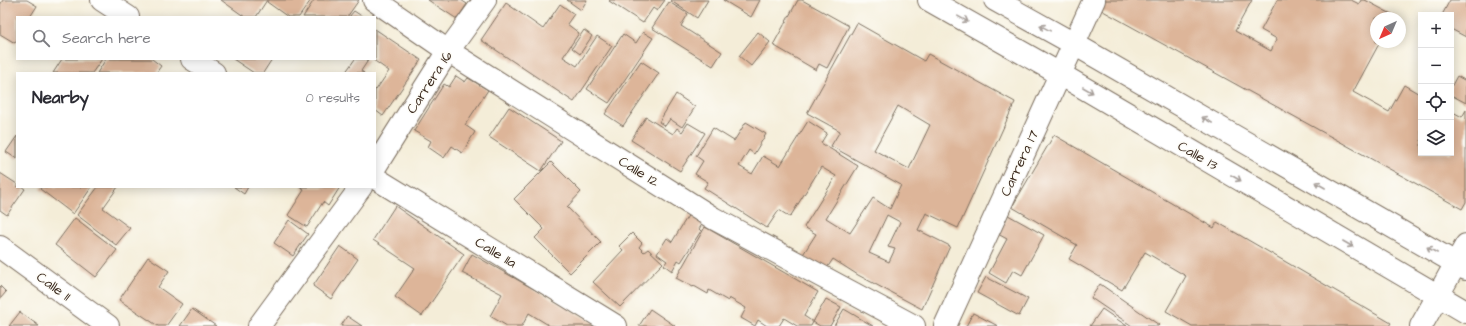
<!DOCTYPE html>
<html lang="en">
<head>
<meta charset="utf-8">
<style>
  :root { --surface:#fff; --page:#f7f7f7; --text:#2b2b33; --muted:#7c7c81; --line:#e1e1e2 }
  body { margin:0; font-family:"Architects Daughter",sans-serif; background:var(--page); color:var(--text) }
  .controls { position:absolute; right:12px; top:12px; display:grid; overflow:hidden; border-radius:0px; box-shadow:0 2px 10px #0003 }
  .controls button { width:36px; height:36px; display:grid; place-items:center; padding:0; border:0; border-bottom:1px solid var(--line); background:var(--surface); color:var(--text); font:20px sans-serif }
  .compass { position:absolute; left:1370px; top:12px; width:36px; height:36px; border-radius:50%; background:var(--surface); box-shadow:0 2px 10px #0003; rotate:224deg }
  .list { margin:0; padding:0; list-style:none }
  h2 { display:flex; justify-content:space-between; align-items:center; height:52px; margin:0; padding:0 16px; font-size:17px }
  h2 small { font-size:13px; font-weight:400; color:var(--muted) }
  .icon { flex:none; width:22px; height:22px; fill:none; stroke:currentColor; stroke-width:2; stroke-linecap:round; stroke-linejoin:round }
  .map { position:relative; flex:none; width:1466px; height:326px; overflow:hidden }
  .search { position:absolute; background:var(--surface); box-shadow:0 2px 10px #0003; left:16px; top:16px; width:360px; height:44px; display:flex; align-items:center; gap:10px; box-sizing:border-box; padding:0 14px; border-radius:0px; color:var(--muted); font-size:15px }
  .panel { position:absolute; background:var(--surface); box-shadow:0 2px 10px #0003; left:16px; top:72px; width:360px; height:116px; border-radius:0px }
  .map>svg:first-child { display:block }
  .building { fill:#ddb599; fill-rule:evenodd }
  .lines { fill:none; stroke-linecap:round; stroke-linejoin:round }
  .minor-casing { stroke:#7c6e5f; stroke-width:24 }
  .highway-casing { stroke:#7c6e5f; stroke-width:24 }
  .minor { stroke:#fff; stroke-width:22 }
  .highway { stroke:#fff; stroke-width:22 }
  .oneway { stroke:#a79f9a }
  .labels { text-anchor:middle; stroke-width:3; stroke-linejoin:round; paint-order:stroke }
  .street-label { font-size:14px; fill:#3b2a1e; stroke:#fdfcf7 }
</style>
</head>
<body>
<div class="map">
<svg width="1466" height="326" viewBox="0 0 1466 326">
  <rect width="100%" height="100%" fill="#fdfcf7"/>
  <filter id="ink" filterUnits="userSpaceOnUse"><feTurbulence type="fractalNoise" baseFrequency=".025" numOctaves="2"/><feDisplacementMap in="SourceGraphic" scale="8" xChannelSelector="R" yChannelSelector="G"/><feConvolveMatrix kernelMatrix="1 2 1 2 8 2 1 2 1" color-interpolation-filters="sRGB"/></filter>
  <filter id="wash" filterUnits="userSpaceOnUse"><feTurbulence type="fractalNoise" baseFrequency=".012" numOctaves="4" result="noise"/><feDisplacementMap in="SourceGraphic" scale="16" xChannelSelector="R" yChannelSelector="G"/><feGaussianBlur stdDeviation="0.9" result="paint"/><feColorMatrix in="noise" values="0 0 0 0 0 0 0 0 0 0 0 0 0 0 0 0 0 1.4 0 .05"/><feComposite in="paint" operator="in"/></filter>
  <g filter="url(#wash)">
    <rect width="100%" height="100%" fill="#f4edd8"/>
    <g id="blocks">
      <!-- building -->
      <path class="building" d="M3,0H27L37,6L30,17H17V39L15,43L0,34V5Z
        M221,0H267L256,17H245Z
        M268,0H311L299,17H288L267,2Z
        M314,0H359L347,17H303Z
        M428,0H461L467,4L457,19Z
        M567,0H587L581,10Z
        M610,0H665L657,11L653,8L643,23L609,1Z
        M672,0H708L697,18L671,1Z
        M723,0H760L751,17Z
        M798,0H802L849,26L827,68L819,64L816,70L773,45Z
        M1098,0H1252L1235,31L1271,51L1277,39L1261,30L1277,0H1351L1359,4L1361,0H1365L1395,16L1394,18H1376V42H1380L1353,92L1389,112L1404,85L1421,95V153H1451V111L1462,117L1466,110V202L1462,209L1094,6Z
        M1450,0H1466V37L1451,29V15H1442Z
        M669,2L688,14L681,26L722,52L713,66L652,28Z
        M506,3L543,29L560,4L574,14L567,24L579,33L563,57L577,66L597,36L612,46L574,102L481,40Z
        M354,11L363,17H349Z
        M857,23L924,61L928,54L1015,102L958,228L926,213L918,230L950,246L922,309L858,275L833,259L825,271L802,256L816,234L804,227L836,176L821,167L790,217L779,210L767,228L704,188L708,182L695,174L703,161L696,156L713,128L734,141L746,122L766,134L754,154L749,150L739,166L752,174L763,156L780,166L808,121L827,133L821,143L858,166L826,218L850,233L873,198L890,209L901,185L831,146L840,131L807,113ZM898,106L930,125L909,169L874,150ZM887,215L900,222L888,247L895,249L889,262L869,253Z
        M375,29L421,60L383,116L375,110V89L376,90L389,71L372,59H375Z
        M584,30L592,36L580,54L572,48Z
        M643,32L653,38L609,103L587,89L623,34L636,43Z
        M758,32L770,42L751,66L739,56Z
        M62,59H102L92,73H53Z
        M106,59H152L161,66L156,73H97Z
        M233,59H272L263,73H254Z
        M355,59H369L361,71L364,73H345Z
        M641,61L659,73L623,126L605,114Z
        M456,76L465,82L468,78L488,90L465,125L475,132L462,153L452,146L444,158L428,147L431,141L414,131L444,84L449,87Z
        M1457,76L1466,81V103L1451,95V87Z
        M676,94L695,107L682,127L670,119L665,126L659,122Z
        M509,107L561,141L541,171L489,137Z
        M646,117L673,134L677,128L682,132L688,123L705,133L680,171L631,140Z
        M1054,135L1214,228L1217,222L1391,323L1389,326H1192L1166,311L1186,276L1145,252L1122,290L1069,259L1077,245L1012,207Z
        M17,136V159L6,152Z
        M551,162L581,192L567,207L601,242L570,273L535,238L544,229L514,199Z
        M0,173L17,184V187H22L25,189L7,215L0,210Z
        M41,187H90L91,188L73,214L40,189Z
        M98,187H118L103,208L130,228L116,245L77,215Z
        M234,187H248L244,194Z
        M299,187H340L328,206L323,202L307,227L288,215L304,190Z
        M395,206L464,254L422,316L395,297L415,268L373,240Z
        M689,214L703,223L699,229L701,231L681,262L678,260L672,271L664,265L667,261L657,254L667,238L672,242Z
        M1008,215L1044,235L1022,275L1013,270L1006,283L989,273L1007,239L998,234Z
        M75,218L117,250L96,277L55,245Z
        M289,220L308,234L293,256L274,243Z
        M705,227L818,292L804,316L813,322L811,326H797L784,318L779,326H767L758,320L755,326L741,318L746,308L729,298L728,301L709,290L708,294L694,286L693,287L676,278Z
        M632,233L642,243L639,247L644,252L648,249L663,263L620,307L593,282L623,250L619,246Z
        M340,246L358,259L331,299L313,286Z
        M472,254L599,326H550L529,313L522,326H507L490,316L502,294L462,273Z
        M148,257L169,271L158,287L182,304L166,326H158L119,300Z
        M986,277L1028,299L1019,316L977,293Z
        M1100,284L1159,325L1158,326H1132L1091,298Z
        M0,286L6,292L0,299Z
        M826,299L841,307L830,326H820L813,322Z
        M192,309L216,326H180Z
        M650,309L675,326H639Z
        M844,309L873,326H834Z
        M1102,309L1127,326H1090Z
        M20,312L39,326H9Z
        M973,313L998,326H966Z
        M347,316L362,326H341Z"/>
    </g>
  </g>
  <g filter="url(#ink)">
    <use href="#blocks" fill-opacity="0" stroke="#7c6e5f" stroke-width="1"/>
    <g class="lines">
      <defs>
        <path id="minor" d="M102,0L128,17
          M374,0L448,51L713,218L914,326
          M192,59L214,73
          M375,167L448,51L485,0
          M375,178L616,326
          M0,247L108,326
          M259,326L361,187
          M945,326L1094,0
          M1421,326L1466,245"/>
        <path id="highway" d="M929,0L1060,74L1466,312
          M995,0L1074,44L1466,269"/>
      </defs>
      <!-- minor casing -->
      <use href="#minor" class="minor-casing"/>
      <!-- highway casing -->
      <use href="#highway" class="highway-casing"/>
      <!-- minor -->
      <use href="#minor" class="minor"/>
      <!-- highway -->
      <use href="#highway" class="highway"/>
    </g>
    <!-- one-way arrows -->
    <defs><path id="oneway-shaft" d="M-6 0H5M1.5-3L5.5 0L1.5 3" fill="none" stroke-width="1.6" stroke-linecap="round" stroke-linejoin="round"/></defs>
    <g class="oneway">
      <use href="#oneway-shaft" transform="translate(963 19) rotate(29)"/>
      <use href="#oneway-shaft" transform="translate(1045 28) rotate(-151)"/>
      <use href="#oneway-shaft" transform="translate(1088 90) rotate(30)"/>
      <use href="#oneway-shaft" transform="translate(1207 120) rotate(-150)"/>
      <use href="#oneway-shaft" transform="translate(1236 178) rotate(30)"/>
      <use href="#oneway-shaft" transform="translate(1320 185) rotate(-150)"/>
      <use href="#oneway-shaft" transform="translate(1348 244) rotate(30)"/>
      <use href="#oneway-shaft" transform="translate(1432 250) rotate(-150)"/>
    </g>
  </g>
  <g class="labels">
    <!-- street labels -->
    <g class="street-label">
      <text transform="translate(429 82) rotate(-57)" y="5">Carrera 16</text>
      <text transform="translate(1198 155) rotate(30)" y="5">Calle 13</text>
      <text transform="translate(1019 163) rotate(-65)" y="5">Carrera 17</text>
      <text transform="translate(639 171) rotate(32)" y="5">Calle 12</text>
      <text transform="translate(496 252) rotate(31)" y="5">Calle 11a</text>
      <text transform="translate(54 286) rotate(36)" y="5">Calle 11</text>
    </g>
  </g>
</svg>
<div class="controls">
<button>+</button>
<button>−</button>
<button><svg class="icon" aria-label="locate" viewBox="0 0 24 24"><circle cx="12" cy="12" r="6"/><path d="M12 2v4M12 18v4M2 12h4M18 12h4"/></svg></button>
<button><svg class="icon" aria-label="layers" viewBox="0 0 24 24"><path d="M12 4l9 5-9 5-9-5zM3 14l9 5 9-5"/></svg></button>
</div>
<svg class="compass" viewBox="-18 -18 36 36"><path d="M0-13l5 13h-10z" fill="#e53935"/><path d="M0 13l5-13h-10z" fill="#7c7c81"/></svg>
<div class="search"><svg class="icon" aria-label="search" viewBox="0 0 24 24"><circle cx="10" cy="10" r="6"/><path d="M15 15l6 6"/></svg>Search here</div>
<section class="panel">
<h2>Nearby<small>0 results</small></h2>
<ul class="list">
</ul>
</section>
</div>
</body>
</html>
